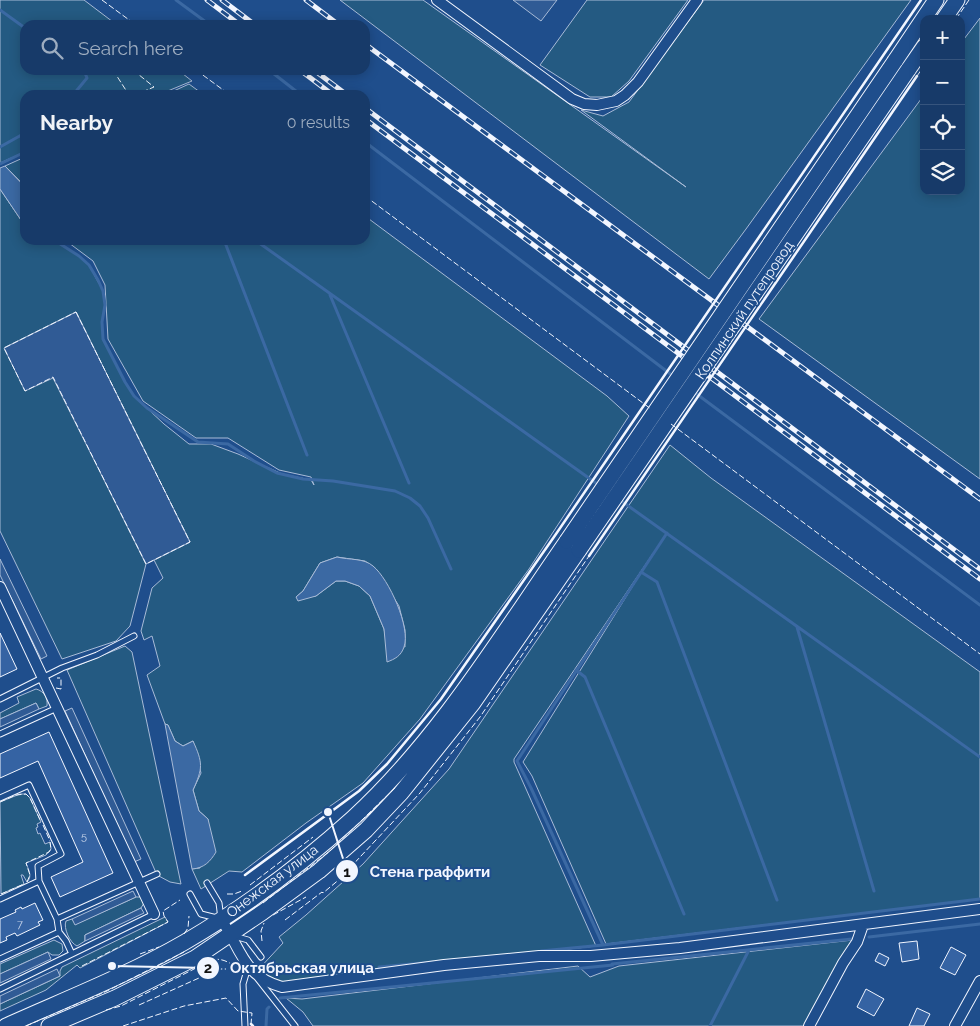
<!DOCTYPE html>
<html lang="en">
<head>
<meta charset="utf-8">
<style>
  :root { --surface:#173a69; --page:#244571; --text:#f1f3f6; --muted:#9eadc0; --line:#36547d }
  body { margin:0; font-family:Raleway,sans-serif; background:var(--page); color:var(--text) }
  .controls { position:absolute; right:15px; top:15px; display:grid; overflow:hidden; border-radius:10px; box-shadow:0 2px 12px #0003 }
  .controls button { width:45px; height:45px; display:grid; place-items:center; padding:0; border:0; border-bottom:1px solid var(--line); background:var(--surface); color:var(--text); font:25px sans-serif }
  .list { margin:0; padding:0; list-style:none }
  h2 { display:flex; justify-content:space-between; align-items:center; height:65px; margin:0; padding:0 20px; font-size:21px }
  h2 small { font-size:16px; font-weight:400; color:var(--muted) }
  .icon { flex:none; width:28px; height:28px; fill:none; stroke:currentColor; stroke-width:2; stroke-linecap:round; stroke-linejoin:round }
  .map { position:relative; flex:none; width:980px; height:1026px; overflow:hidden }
  .search { position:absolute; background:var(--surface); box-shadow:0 2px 12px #0003; left:20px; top:20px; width:350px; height:55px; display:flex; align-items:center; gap:12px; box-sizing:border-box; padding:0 18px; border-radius:15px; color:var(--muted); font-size:19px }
  .panel { position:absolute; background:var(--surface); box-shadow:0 2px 12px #0003; left:20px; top:90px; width:350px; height:155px; border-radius:15px }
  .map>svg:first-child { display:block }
  .green { fill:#245a82; stroke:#a8bbd7; fill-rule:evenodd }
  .parking { fill:#305b95; stroke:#a8bbd7 }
  .water { fill:#3b69a3; stroke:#a8bbd7 }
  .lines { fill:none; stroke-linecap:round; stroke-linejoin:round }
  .stream { stroke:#3b69a3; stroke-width:3 }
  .building { fill:#3563a3; stroke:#f2f6ff }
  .service-casing { stroke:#f2f6ff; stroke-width:7 }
  .minor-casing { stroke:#f2f6ff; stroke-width:12 }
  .primary-casing { stroke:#f2f6ff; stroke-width:17 }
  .service { stroke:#1f4e8c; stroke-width:5 }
  .minor { stroke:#1f4e8c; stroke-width:10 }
  .primary { stroke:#1f4e8c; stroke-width:15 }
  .rail-casing { stroke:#f2f6ff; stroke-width:5 }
  .rail { stroke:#1f4e8c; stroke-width:3; stroke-dasharray:9; stroke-linecap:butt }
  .primary-bridge-casing { stroke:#f2f6ff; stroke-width:17; stroke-linecap:butt }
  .primary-bridge { stroke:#1f4e8c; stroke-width:15 }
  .fence { stroke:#f2f6ff; stroke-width:1; stroke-dasharray:6 2.5; stroke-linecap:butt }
  .wall { stroke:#f2f6ff; stroke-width:2.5 }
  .labels { text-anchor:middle; stroke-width:4; stroke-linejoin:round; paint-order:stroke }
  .number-label { font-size:11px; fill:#c3d1e8 }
  .street-label { font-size:14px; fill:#f2f6ff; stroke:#1f4e8c }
  .leader { fill:none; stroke:#f2f6ff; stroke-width:2 }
  .callout-dot { fill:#f2f6ff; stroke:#1f4e8c; stroke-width:2 }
  .mark-label { font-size:15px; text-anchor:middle; font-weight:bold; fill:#111 }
  .callout-label { font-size:15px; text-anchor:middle; font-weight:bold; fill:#f2f6ff; stroke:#1f4e8c; stroke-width:4; stroke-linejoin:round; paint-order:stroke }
</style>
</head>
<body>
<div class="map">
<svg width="980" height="1026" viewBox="0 0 980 1026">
  <rect width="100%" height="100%" fill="#1f4e8c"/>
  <!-- green -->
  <path class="green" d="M0,0H84L117,25H25V70H178L192,81L158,95H25V152L0,163Z
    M340,0H423L686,187L581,110L603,116L629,102L704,0H911L746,229L709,279Z
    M587,0H688L629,81L611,97H590L540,65Z
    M980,18V479L759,319L924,95V191H961V43Z
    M189,84L204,95H165Z
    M25,157V186L5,166Z
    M0,189L21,220L25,219V240H54L79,256L89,265L103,291L105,305L102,322L103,339L125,382L134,396L164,424L189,444H211L238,454L282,474L311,480L314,485L311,477L279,470L228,438H196L143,401L108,339L105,285L93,261L65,240H365V216L607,396L629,416L529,569L420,719L363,783L306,823L242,872L229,871L201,889L192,869L200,868L208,819L199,811L193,790L201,773L193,741L183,746L175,741L168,725L165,724L147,675L160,666L152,636L144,640L141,631L152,588L163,578L154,560L190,542L76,312L4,348L53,377L146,564L130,626L116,641L62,659L0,531ZM337,557L365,561L375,568L399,606L405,630V647L386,640L384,629L370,596L359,586L345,581H336L316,596L296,597L303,591L320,563Z
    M670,445L711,478L980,672V899L606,944L532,776L523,762L654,552L514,759V762L596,946L440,963L278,985L257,971L283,943L279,937L306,915L363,864L449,769Z
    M125,646L132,652L181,884L170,882L157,875L67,670Z
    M36,689C44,691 48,698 47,706L39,709L36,703L0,719V713L19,703L17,697Z
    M20,794H26L30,798L41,822L37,824L38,827L36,828L38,834L40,833L45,844L50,842L51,849L46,855L26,863C28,869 33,876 27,882L23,875H21L24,884L1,894L0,802Z
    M136,897H141L144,903L141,908L85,935V941L77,946C70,943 63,928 66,921L72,919L76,924Z
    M165,917L168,922L80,968L77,965L46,990L0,1011V1004L60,976V971L62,967Z
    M54,940L62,944L63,951L59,955H52L48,952L0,974V964Z
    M853,940L807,1026H313L303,1012L286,998L302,999L578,966L590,977L619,966Z"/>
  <!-- parking -->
  <path class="parking" d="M513,0H557L541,21Z
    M76,312L190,542L146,564L53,378L25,391L4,348Z
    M0,559L47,656L41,659L0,575Z
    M36,703L39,709L0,727V719Z
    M72,708L141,859L134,862L65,711Z
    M133,891L136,897L75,925L72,919Z
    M141,908L144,913L85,941V935Z
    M48,952L51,959L0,983V974Z
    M57,969L60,976L0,1004V996Z"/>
  <!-- water -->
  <path class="water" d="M5,166L25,187V219L21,220L0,189V168Z
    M337,557C349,560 364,558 373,566C389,579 411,628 404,647C401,656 395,659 387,662L384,629L370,596L359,586L345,581H336L316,596L298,601L296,597L303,591L320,563Z
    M165,724L168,725L175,741L183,746L193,741C203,763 203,768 193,790L199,811L208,819L216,852C210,862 204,868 192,869Z"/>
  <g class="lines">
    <!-- stream -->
    <path class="stream" d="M176,0L210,25
      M0,10L25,28
      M269,70L301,95
      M73,95L87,78L85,73L81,70
      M365,142L673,376
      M0,147L25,133
      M0,164L25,152
      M54,240L79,256L89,265L98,280L103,291L105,305L102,322L103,339L125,382L134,396L147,408L198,442L228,444L254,461L277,473L303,479L333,481L395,491L410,498L420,506L428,518L451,569
      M224,240L307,455
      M255,240L600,486
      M330,295L409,483
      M694,392L980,605
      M620,500L980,757
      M641,572L657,582L777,900
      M797,627L874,891
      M576,670L585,677L684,914
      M869,937L980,924
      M603,945L531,788L517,761L667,533
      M541,951L603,945L980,899
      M612,964L852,939
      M379,967L433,962
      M280,998L613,965
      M266,1026L267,1009L269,1007
      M710,1026L749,950"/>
  </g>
  <!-- building -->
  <path class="building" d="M0,633L17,669L0,677Z
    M49,732L113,873L60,897L51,877L83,862L38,761L0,778V754Z
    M35,903L43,920L38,922L40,925L17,936L15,933L6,937L7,940L0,943V919L16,912L15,910L21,907L22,909Z
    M917,941L919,959L902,962L899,943Z
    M951,947L966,955L955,975L940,968Z
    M879,953L889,958L885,966L875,961Z
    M866,989L884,999L874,1016L857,1007Z
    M917,1008L930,1014L924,1026H909Z"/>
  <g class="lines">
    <defs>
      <path id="service" d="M0,699L62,668L97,655L134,636
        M0,734L57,708
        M0,798L29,785L61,854L38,866L39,881L57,919L59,932L66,941L72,954
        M190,894L201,914L221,919L219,903L207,883
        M0,899L39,881
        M57,919L157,874
        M234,936L248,940L261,957
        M0,959L59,932
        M258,979L295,1026
        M0,989L154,914
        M245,1026L243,984L248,967"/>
      <path id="minor" d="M437,0L572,99L584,104L597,105L616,101L625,95L638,82L697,0
        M0,587L154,914
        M221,919C241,949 243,976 282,987L444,965L539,956H591L680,948L980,909
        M809,1026L843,963L857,942L863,925
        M955,1026L980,981"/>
      <path id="primary" d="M944,19L957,0
        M895,61L936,0
        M908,70L924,47
        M6,1026C66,999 128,975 185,942C245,907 302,864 353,818C439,739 501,636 567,541
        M49,1026L115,998L195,958L263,912L319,871L366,830L401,793L473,703L579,550"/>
    </defs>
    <!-- service casing -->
    <use href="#service" class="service-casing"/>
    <!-- minor casing -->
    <use href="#minor" class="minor-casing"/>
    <!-- primary casing -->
    <use href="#primary" class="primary-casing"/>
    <!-- service -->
    <use href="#service" class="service"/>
    <!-- minor -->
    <use href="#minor" class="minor"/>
    <!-- primary -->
    <use href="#primary" class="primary"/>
    <defs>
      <path id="rail" d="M207,0L240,25
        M222,0L255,25
        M306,0L339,25
        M365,44L980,499
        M300,70L333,95
        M314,70L347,95
        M365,108L980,569
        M365,119L980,579"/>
    </defs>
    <!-- rail casing -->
    <use href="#rail" class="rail-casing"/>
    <!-- rail -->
    <use href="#rail" class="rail"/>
    <defs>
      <path id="primary-bridge" d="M567,541L895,61
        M579,550L908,70"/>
    </defs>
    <!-- primary-bridge casing -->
    <use href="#primary-bridge" class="primary-bridge-casing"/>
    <!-- primary-bridge -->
    <use href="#primary-bridge" class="primary-bridge"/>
    <!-- fence -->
    <path class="fence" d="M102,0L136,25
      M956,19L969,0
      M113,70L129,95
      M133,70L154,87L135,95
      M196,70L230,95
      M917,76L924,66
      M365,196L651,409
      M76,312L190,542L146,564L53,377L25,391L4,348Z
      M671,424L980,654
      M56,688L61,689V678H57
      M0,802L16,795L26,794L30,798L41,822
      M43,825L50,841
      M27,882L30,875L26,863L49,852L51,849L50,842
      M250,885L313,837
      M1,894L24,884
      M227,894H234L242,891
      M263,903L330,851L395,788
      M273,915L306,897
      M285,920L322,892L323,893L347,873L346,872L420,793L480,717L589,556
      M184,934L188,928L189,916
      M262,941L261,931L264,923
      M140,954L159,947
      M205,963C214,958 222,958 231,964
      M82,966L168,922L164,916L163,911L180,900
      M139,1005L219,969H226
      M106,1010L121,1006L198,967
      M26,1026L107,991L184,952
      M123,1026L184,1006L226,998L238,1011L252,1013L251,1024"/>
    <!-- wall -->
    <path class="wall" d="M589,556L917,76
      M245,875L359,791L387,764L441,699L556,534L921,0
      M251,1024L253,1026"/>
  </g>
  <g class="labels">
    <!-- number labels -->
    <g class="number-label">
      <text x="84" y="840">5</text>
      <text x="20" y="928">7</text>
    </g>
    <!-- street labels -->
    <g class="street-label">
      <text transform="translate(744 310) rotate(-56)" y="5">Колпинский путепровод</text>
      <text transform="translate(272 881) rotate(-37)" y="5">Онежская улица</text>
    </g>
  </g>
  <!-- callouts -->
  <path class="leader" d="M328 812L347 871M112 966L208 968"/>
  <g class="callout-dot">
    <circle cx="328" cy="812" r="5"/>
    <circle cx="112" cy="966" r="5"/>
    <circle cx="347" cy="871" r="12"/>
    <circle cx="208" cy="968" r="12"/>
  </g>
  <g class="mark-label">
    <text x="347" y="877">1</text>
    <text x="208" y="973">2</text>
  </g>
  <g class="callout-label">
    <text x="430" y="877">Стена граффити</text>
    <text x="302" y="973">Октябрьская улица</text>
  </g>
</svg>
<div class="controls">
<button>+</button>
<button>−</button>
<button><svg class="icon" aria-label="locate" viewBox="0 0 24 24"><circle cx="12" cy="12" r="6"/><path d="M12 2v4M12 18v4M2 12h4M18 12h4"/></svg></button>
<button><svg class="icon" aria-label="layers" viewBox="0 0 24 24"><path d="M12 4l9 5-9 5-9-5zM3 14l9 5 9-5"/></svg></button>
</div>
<div class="search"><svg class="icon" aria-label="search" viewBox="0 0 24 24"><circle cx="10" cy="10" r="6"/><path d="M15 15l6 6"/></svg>Search here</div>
<section class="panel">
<h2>Nearby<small>0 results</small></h2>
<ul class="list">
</ul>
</section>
</div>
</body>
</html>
